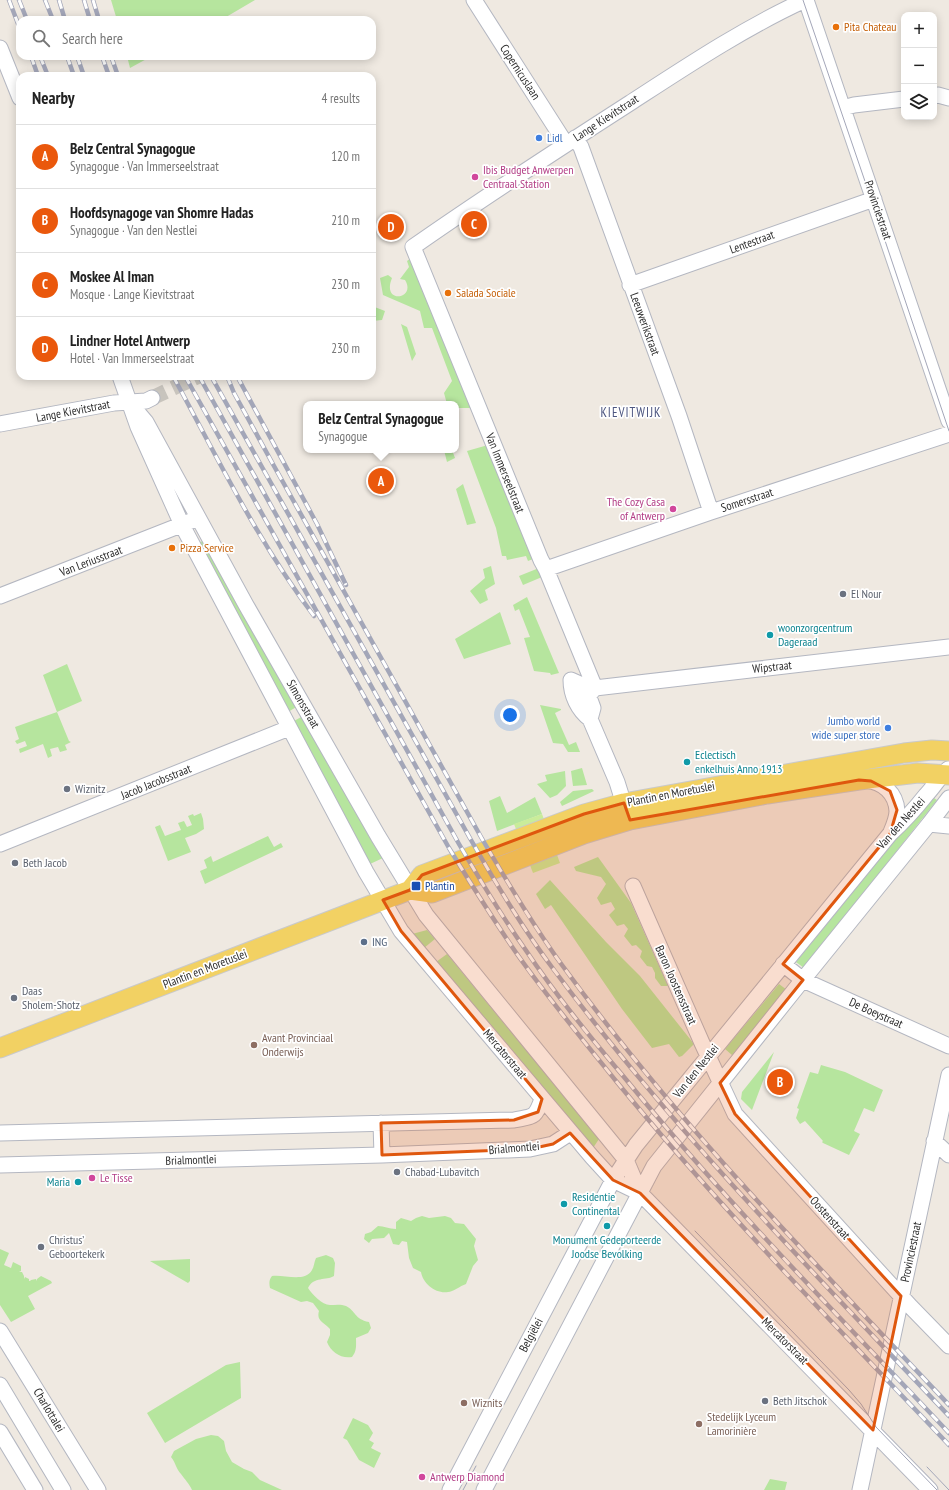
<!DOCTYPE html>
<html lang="en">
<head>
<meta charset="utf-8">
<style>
  :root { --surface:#fff; --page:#f2f2f2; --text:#222; --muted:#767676; --line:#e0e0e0; --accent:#ea580c }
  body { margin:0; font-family:"PT Sans Narrow",sans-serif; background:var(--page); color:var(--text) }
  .controls { position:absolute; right:12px; top:12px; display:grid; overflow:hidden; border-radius:8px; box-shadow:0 2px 10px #0003 }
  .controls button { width:36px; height:36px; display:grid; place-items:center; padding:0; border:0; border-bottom:1px solid var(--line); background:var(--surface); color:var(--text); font:20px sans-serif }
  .you { position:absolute; left:510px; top:715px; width:14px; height:14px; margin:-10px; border:3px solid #fff; border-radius:50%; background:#1a73e8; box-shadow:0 0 0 6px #1a73e833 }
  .badge { display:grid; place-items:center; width:26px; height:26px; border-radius:50%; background:var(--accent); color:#fff; font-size:13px; font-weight:700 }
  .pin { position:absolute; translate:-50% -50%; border:2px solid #fff; box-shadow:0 1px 4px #0006 }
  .popup { position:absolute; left:303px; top:401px; width:156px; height:52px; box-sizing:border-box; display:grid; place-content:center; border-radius:8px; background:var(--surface); filter:drop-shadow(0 1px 3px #0005); font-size:13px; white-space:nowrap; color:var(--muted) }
  .popup b { font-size:15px; color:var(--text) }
  .popup::after { content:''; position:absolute; left:50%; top:100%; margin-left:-8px; border:8px solid transparent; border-top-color:var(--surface) }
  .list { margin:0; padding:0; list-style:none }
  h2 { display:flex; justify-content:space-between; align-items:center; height:52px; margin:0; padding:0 16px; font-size:17px }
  h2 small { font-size:13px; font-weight:400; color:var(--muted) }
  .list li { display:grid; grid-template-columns:26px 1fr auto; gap:12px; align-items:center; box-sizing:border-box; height:64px; padding:0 16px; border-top:1px solid var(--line) }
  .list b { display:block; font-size:15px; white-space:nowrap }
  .list p { margin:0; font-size:13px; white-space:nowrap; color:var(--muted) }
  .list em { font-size:13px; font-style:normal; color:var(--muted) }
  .icon { flex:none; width:22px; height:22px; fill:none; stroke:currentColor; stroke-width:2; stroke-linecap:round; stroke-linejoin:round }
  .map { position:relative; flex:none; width:949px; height:1490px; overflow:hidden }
  .search { position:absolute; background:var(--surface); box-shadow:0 2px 10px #0003; left:16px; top:16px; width:360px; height:44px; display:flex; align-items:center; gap:10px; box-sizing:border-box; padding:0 14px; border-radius:12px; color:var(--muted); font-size:15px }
  .panel { position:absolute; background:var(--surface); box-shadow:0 2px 10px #0003; left:16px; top:72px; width:360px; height:308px; border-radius:12px }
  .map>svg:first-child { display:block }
  .green { fill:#b6e59e }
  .pitch { fill:#c9ec9a }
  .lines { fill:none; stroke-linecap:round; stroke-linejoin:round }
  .minor-tunnel { stroke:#c8c4bd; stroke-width:15; stroke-dasharray:15 8; stroke-linecap:butt }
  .minor-casing { stroke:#b4b7c1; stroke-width:17 }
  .major-casing { stroke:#c9c9c9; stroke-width:21 }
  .minor { stroke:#fff; stroke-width:15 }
  .major { stroke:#f2d163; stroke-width:19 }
  .tram { stroke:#a3a6b8; stroke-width:1 }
  .rail-casing { stroke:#a3a6b8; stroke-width:4.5 }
  .rail { stroke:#fff; stroke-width:3; stroke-dasharray:9; stroke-linecap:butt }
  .marked { fill:#df570e; fill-opacity:0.2; stroke:#df570e; stroke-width:3; stroke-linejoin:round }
  .food-dot { fill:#e8710a; stroke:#fff; stroke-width:1.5 }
  .shop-dot { fill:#3f7fe0; stroke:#fff; stroke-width:1.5 }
  .hotel-dot { fill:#d1479c; stroke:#fff; stroke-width:1.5 }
  .worship-dot { fill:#6b7280; stroke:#fff; stroke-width:1.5 }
  .culture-dot { fill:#0f9aa8; stroke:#fff; stroke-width:1.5 }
  .transit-dot { fill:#1a4fb4; stroke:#fff; stroke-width:1.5 }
  .service-dot { fill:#5c6f8a; stroke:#fff; stroke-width:1.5 }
  .education-dot { fill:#8d6e63; stroke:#fff; stroke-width:1.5 }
  .labels { text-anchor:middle; stroke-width:3.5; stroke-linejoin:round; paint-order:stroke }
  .food-label { font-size:12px; fill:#c56008; stroke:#fff; text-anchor:start }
  .street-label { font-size:12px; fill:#2e2e2e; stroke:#fff }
  .shop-label { font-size:12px; fill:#366cbe; stroke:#fff; text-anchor:start }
  .hotel-label { font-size:12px; fill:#b23c85; stroke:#fff; text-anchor:start }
  .worship-label { font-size:12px; fill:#5b616d; stroke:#fff; text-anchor:start }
  .culture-label { font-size:12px; fill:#0d838f; stroke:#fff; text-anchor:start }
  .transit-label { font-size:12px; fill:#164399; stroke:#fff; text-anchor:start }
  .service-label { font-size:12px; fill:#4e5e75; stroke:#fff; text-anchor:start }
  .education-label { font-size:12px; fill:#785e54; stroke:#fff; text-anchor:start }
  .neighbourhood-label { font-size:13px; letter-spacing:1px; fill:#4d5680; stroke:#fff }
</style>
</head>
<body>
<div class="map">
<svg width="949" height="1490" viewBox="0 0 949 1490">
  <rect width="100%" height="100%" fill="#efe9e1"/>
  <!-- green -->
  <path class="green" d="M111,0H255L221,20H117Z
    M127,56H152L130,68Z
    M411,258L472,408H456V404H447L444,393L452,381L432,328H424L420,311L383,295L380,278L388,275L392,278C381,305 417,299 405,280L400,279L409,267L407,261Z
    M372,306L385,311L382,320L372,321Z
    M401,324L407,327L416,354L412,361Z
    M488,445L533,559L528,561L526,556L507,560L506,556H502L496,528L467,451Z
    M444,450H452L455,458L447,462Z
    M463,484L476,523L467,525L456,489Z
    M205,540L298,706L288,712L196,544Z
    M491,566L495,584L485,590L488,600L480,604L470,591L485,578L483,569Z
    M539,568L542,577L523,585L519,576Z
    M527,597L559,673L551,675L550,673L534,671L524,638L530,637L519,609L515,611L513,605Z
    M500,612L511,644L464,659L455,639Z
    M67,664L82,701L57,712L69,741L71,742L65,745L67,750L60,752L58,747L50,749L52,756L48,758L43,744L20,753L19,749L27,746L25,741L17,744L15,741L19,739L15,727L57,712L43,675Z
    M540,705L561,709V710L555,713L569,745L576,742L580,752H568L563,744L553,743Z
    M303,716L383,858L370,864L294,721Z
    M582,768L587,785L573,786L571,771Z
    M565,771L566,786L557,795L550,798L537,784L547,781L545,775Z
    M592,789L594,791L562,806L560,802L573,791Z
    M500,796L507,813L535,797L542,814L497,831L489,801Z
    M931,796L937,800L804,968L796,962Z
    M201,813L203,819L204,829L196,834L185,838L191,852L168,861L155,827L160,825L165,836L181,830L178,823L184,821L187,827L192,825L188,816L193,814L194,816Z
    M268,836L274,847L281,843L283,847L205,884L200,871L207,868L204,860L211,856L213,862Z
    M598,857L631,903L668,986H661L655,978V973L652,967L647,966L640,957L642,951L636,945L632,946L624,936L628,929L624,924L617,926L609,915L615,909L611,902L601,905L597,898L606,884L601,877L576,871L574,867Z
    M550,880L606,942L640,976L694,1044L682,1056L679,1057L669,1044L652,1048L622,1009L551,905L545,909L536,894Z
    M427,930L435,939L424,948L412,934Z
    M447,954L599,1139L593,1148L436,962Z
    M779,984L787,990L732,1055L725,1049Z
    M774,1052L752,1110L741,1099L742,1092Z
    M821,1065L845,1072L883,1090L874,1112L864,1108L854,1131L860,1134L849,1155L823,1143L822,1142L823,1141L805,1121L800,1124L796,1118L799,1109L797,1108L810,1072L818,1074Z
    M422,1216L429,1218L445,1216L451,1218L455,1223L464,1224L476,1239L474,1246L478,1260L473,1266L466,1284C460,1286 453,1292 448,1292C436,1294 423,1284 421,1272L413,1268L409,1258L407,1242L402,1241L399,1245L393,1244L389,1233L384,1238L372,1239L369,1243L364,1239L365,1234L371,1232L378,1226C384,1226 389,1229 396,1229V1222L401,1218L411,1221L416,1218Z
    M0,1249L9,1253L4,1265L11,1268L13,1262L21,1266V1271L19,1272H22L24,1276V1279L25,1277L29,1279V1281H30L31,1280L36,1279L37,1281V1279L41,1276L51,1281L52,1283L28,1296L35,1309L11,1322L0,1305Z
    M326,1255L333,1258L335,1263L334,1276C326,1281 314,1276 308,1288C312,1294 322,1305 330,1305C335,1305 341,1304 346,1306C356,1311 354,1319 369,1322L371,1328L368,1333L356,1338C356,1345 357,1351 352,1357C341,1359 331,1352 327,1342L330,1335V1329C324,1322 316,1321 319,1311L313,1303L307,1301L301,1302L270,1288C269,1283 269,1280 272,1276C283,1274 305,1283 312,1270C314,1267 314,1262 316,1258Z
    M190,1259V1281L188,1283L150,1261Z
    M240,1362L241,1398L165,1443L147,1413L226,1365Z
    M353,1418L368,1425L373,1433L369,1440L374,1443L371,1448L381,1453L374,1468L359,1460L347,1440L343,1438Z
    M211,1435L218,1436L224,1441L226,1451L232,1462L244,1469L252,1472L260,1480L282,1490H192C189,1483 185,1480 181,1474C176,1469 176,1463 171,1457L174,1451L196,1439Z
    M770,1479L787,1482L785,1490H764Z"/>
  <!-- pitch -->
  <path class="pitch" d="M542,814L560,863L533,873L514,824Z"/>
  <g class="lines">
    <!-- minor-tunnel -->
    <path class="minor-tunnel" d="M152,398L199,376"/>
    <defs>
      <path id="minor" d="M474,0L566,144
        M806,0L949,421
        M0,48L20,98
        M934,96L938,95L949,98
        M843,108L854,105L904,99
        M575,138L581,147L679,416L711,512
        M630,285L874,199
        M120,376L138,427L182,525L366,872L401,931L592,1157L613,1180L640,1193
        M129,402L146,422L246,605L378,836L426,915L626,1160L640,1193L930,1490
        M0,424L114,403L146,401L152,398
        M546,569L711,512L949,434
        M0,596L191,521
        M595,688L949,647
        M588,696L595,688L546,569L541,560L413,247C484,197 557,150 630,103C687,66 744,28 805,0
        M590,719L593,708L589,697L580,684L571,680C571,695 578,710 590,719L617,782L627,814
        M866,780C883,782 896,793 897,811C897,818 894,825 891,832
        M929,824L949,826
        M0,844L289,728
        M633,886L702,1043L735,1114L911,1307L949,1346
        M783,964L803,980L949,1046
        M381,1123L382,1155
        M0,1133L514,1120C533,1116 535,1119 542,1099
        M934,1141L949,1155
        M0,1165L382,1155L530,1149L553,1144L570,1133
        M0,1331L98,1490
        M0,1385L63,1490
        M0,1432L35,1490
        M450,1490L613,1180L636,1145L890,834C903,822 915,809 926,795C934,787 939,777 948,769
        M484,1490L654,1166L797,987L929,824L949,798
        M860,1490L949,1075"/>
      <path id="major" d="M410,890L422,875L584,814L624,803L904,753L932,750L949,751
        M0,1048L410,890L432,893L584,834L630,820L767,794L859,780L918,773L949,775"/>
    </defs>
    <!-- minor casing -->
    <use href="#minor" class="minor-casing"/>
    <!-- major casing -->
    <use href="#major" class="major-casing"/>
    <!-- minor -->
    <use href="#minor" class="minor"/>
    <!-- major -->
    <use href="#major" class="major"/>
    <!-- tram -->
    <path class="tram" d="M803,0L869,193L949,431
      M695,1231L849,1390L861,1404L876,1427L937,1490
      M927,1467L949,1490
      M463,1490L476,1466"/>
    <defs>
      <path id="rail" d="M9,0L20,29
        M19,0L27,20
        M45,0L53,20
        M59,0L65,20
        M84,0L90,20
        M93,0L99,20
        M31,56L38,76
        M40,56L48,76
        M67,56L74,76
        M77,56L84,76
        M102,56L109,76
        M111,56L118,76
        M173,376C217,457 258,542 314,616
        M185,376L449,848C471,884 493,919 517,954C548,998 582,1039 616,1081C720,1208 836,1326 949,1445
        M199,376L459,844C480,880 501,915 525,949C555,994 589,1036 624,1077C726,1202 839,1316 949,1433
        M211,376L471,840C497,885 523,929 554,970C673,1130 813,1272 949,1416
        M227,376L234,393L274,466L481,837C506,880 532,924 562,965C677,1123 815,1263 949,1405
        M237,376L317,524L346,585"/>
    </defs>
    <!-- rail casing -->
    <use href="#rail" class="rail-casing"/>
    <!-- rail -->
    <use href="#rail" class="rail"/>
  </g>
  <!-- marked area -->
  <path class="marked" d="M859,780L871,781L890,791L897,810L890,834L783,964L803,980L720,1083L735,1114L901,1296L873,1430L640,1193L613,1180L570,1133L553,1144L530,1149L382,1155L381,1123L514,1120L538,1112L542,1099L401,931L383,900L410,890L422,875L584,814L624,803L630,820Z"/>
  <!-- markers -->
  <g class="food-dot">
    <circle cx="836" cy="27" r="4"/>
    <circle cx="448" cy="293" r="4"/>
    <circle cx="172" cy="548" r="4"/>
  </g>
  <g class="shop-dot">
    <circle cx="539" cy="138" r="4"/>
    <circle cx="888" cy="728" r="4"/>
  </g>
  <g class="hotel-dot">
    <circle cx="475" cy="177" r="4"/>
    <circle cx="673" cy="509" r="4"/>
    <circle cx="92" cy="1178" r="4"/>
    <circle cx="422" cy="1477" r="4"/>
  </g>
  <g class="worship-dot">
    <circle cx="843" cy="594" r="4"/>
    <circle cx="67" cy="789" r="4"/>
    <circle cx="15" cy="863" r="4"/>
    <circle cx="14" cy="998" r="4"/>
    <circle cx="397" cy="1172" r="4"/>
    <circle cx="41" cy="1247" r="4"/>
    <circle cx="765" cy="1401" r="4"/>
  </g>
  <g class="culture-dot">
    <circle cx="770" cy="635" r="4"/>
    <circle cx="687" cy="762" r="4"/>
    <circle cx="78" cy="1182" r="4"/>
    <circle cx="564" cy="1204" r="4"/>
    <circle cx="607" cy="1226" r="4"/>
  </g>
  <rect class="transit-dot" x="411" y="881" width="10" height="10" rx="2"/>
  <circle class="service-dot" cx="364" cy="942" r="4"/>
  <g class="education-dot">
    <circle cx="254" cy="1045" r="4"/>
    <circle cx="464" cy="1403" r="4"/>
    <circle cx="699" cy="1424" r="4"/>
  </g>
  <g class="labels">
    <!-- food labels -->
    <g class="food-label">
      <text x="844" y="31">Pita Chateau</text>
      <text x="456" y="297">Salada Sociale</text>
      <text x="180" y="552">Pizza Service</text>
    </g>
    <!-- street labels -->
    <g class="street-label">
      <text transform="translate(520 72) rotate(57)" y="4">Copernicuslaan</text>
      <text transform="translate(606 118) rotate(-33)" y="4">Lange Kievitstraat</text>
      <text transform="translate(878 210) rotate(71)" y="4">Provinciestraat</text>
      <text transform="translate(752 242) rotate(-20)" y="4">Lentestraat</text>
      <text transform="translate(645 324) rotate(70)" y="4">Leeuwerikstraat</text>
      <text transform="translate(73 411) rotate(-11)" y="4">Lange Kievitstraat</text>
      <text transform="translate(505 473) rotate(68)" y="4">Van Immerseelstraat</text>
      <text transform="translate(747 500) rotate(-18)" y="4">Somersstraat</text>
      <text transform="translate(91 561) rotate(-21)" y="4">Van Leriusstraat</text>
      <text transform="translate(772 667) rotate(-6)" y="4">Wipstraat</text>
      <text transform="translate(303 704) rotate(60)" y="4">Simonsstraat</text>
      <text transform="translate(156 782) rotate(-22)" y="4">Jacob Jacobsstraat</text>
      <text transform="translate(671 794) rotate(-11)" y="4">Plantin en Moretuslei</text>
      <text transform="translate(901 823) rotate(-48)" y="4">Van den Nestlei</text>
      <text transform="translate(205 969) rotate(-21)" y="4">Plantin en Moretuslei</text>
      <text transform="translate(676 985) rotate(66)" y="4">Baron Joostensstraat</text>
      <text transform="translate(876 1013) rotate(24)" y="4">De Boeystraat</text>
      <text transform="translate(505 1054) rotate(50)" y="4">Mercatorstraat</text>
      <text transform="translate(696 1071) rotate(-51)" y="4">Van den Nestlei</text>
      <text transform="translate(514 1148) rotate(-5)" y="4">Brialmontlei</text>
      <text transform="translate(191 1160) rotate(-2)" y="4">Brialmontlei</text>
      <text transform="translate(830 1218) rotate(48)" y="4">Oostenstraat</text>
      <text transform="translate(911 1252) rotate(-78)" y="4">Provinciestraat</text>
      <text transform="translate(531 1335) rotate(-62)" y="4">Belgiëlei</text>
      <text transform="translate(785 1341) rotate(45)" y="4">Mercatorstraat</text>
      <text transform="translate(49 1410) rotate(59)" y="4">Charlottalei</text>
    </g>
    <!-- shop labels -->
    <g class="shop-label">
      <text x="547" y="142">Lidl</text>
      <text x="880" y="725" text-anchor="end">Jumbo world<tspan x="880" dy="14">wide super store</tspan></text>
    </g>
    <!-- hotel labels -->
    <g class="hotel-label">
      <text x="483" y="174">Ibis Budget Anwerpen<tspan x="483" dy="14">Centraal Station</tspan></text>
      <text x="665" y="506" text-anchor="end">The Cozy Casa<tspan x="665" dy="14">of Antwerp</tspan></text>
      <text x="100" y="1182">Le Tisse</text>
      <text x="430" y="1481">Antwerp Diamond</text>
    </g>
    <!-- worship labels -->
    <g class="worship-label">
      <text x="851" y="598">El Nour</text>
      <text x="75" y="793">Wiznitz</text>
      <text x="23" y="867">Beth Jacob</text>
      <text x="22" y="995">Daas<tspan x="22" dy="14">Sholem-Shotz</tspan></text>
      <text x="405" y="1176">Chabad-Lubavitch</text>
      <text x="49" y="1244">Christus’<tspan x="49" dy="14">Geboortekerk</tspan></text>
      <text x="773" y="1405">Beth Jitschok</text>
    </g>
    <!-- culture labels -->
    <g class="culture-label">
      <text x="778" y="632">woonzorgcentrum<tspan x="778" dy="14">Dageraad</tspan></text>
      <text x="695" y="759">Eclectisch<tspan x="695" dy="14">enkelhuis Anno 1913</tspan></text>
      <text x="70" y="1186" text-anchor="end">Maria</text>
      <text x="572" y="1201">Residentie<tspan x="572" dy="14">Continental</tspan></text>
      <text x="607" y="1244" text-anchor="middle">Monument Gedeporteerde<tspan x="607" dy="14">Joodse Bevolking</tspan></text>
    </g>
    <!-- transit labels -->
    <g class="transit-label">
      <text x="425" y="890">Plantin</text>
    </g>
    <!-- service labels -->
    <g class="service-label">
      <text x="372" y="946">ING</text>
    </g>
    <!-- education labels -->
    <g class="education-label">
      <text x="262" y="1042">Avant Provinciaal<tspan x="262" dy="14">Onderwijs</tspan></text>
      <text x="472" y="1407">Wiznits</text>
      <text x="707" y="1421">Stedelijk Lyceum<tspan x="707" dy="14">Lamorinière</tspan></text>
    </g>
    <!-- neighbourhood labels -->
    <g class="neighbourhood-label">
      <text x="631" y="417">KIEVITWIJK</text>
    </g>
  </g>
</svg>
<div class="controls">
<button>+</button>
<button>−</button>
<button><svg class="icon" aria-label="layers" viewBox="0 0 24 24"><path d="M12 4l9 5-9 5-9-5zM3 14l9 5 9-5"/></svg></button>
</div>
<div class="you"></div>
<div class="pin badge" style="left:381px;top:481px">A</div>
<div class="popup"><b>Belz Central Synagogue</b>Synagogue</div>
<div class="pin badge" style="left:780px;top:1082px">B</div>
<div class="pin badge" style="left:474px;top:224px">C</div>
<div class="pin badge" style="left:391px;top:227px">D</div>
<div class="search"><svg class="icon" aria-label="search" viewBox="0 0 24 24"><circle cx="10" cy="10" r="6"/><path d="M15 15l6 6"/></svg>Search here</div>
<section class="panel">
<h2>Nearby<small>4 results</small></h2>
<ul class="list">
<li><span class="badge">A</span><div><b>Belz Central Synagogue</b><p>Synagogue · Van Immerseelstraat</p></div><em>120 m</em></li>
<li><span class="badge">B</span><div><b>Hoofdsynagoge van Shomre Hadas</b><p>Synagogue · Van den Nestlei</p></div><em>210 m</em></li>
<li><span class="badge">C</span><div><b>Moskee Al Iman</b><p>Mosque · Lange Kievitstraat</p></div><em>230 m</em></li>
<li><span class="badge">D</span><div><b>Lindner Hotel Antwerp</b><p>Hotel · Van Immerseelstraat</p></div><em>230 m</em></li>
</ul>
</section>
</div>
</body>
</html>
